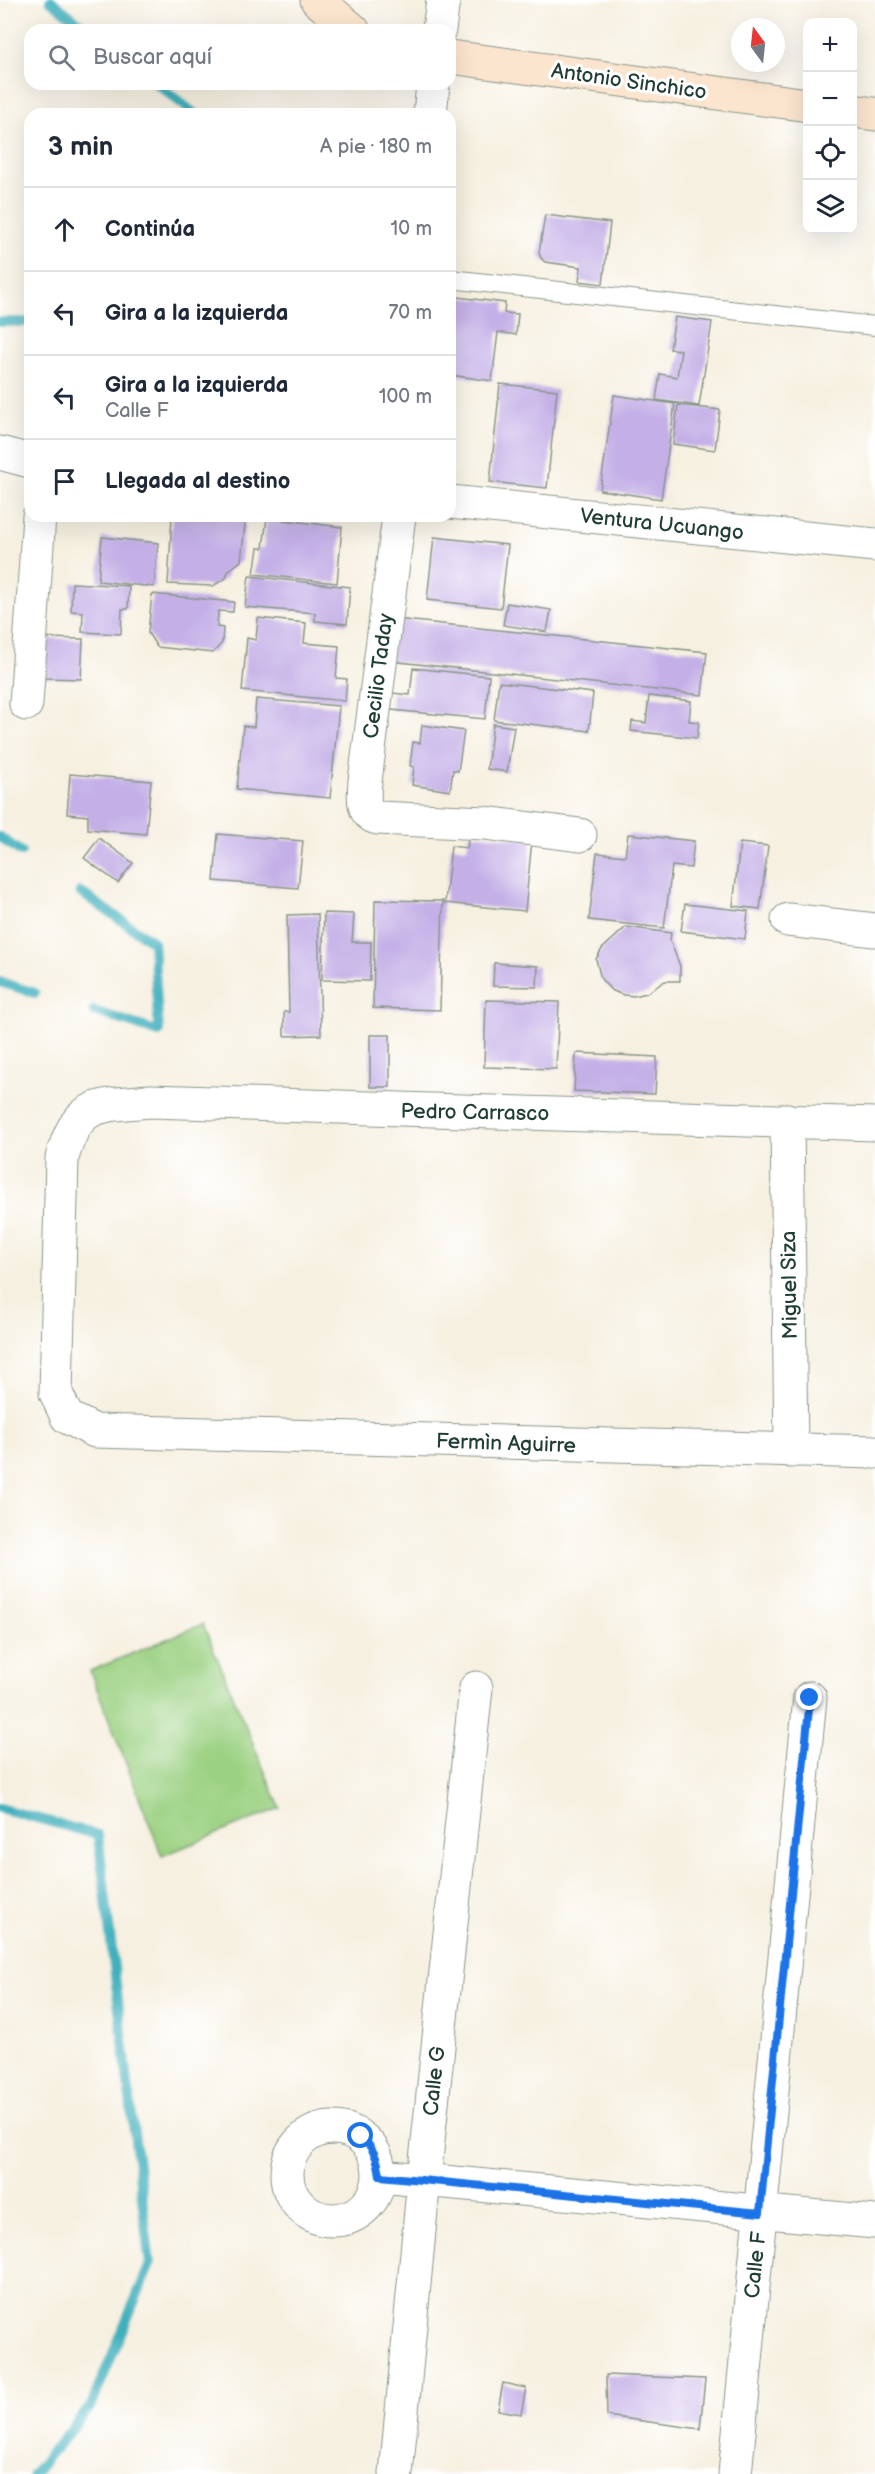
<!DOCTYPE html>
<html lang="es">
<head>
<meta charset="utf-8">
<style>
  :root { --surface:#fff; --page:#f6f6f7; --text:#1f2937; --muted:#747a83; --line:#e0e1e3 }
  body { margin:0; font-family:"Balsamiq Sans",sans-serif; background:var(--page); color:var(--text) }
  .controls { position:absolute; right:18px; top:18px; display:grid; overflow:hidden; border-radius:12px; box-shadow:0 6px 24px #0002 }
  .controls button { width:54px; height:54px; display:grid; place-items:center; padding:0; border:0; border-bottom:2px solid var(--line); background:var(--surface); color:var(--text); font:30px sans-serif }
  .compass { position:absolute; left:731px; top:18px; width:54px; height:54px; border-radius:50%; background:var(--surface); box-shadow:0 6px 24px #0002; rotate:345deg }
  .stop { position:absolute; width:18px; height:18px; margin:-14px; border:4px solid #1a73e8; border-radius:50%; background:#fff }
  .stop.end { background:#1a73e8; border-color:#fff; box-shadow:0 2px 6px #0008 }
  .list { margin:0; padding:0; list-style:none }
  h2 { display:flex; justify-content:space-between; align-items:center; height:78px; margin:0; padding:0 24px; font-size:26px }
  h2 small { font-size:20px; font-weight:400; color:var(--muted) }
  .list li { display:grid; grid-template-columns:39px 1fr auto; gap:18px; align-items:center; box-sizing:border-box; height:84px; padding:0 24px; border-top:2px solid var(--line) }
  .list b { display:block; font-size:22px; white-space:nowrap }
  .list p { margin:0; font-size:20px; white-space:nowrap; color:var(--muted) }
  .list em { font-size:20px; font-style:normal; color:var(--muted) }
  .icon { flex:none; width:33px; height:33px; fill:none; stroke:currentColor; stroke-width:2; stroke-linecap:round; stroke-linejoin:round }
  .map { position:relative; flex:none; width:875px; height:2474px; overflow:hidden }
  .search { position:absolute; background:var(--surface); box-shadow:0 6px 24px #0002; left:24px; top:24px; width:432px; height:66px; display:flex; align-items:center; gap:15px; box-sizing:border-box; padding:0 21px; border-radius:18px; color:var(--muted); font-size:22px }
  .panel { position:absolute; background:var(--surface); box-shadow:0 6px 24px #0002; left:24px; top:108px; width:432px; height:414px; border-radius:18px }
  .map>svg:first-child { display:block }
  .green { fill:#9bd182; stroke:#5d875b; stroke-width:1.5 }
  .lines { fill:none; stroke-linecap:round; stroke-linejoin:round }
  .stream { stroke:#41b0bd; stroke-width:10 }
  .building { fill:#c4b0e7 }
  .lane-casing { stroke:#8a968a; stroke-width:20 }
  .street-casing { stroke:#8a968a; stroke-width:35 }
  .secondary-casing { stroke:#8a968a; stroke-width:35 }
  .lane { stroke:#fff; stroke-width:18 }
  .street { stroke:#fff; stroke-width:33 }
  .secondary { stroke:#fbe5cf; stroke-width:33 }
  .route { stroke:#1a73e8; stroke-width:8 }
  .labels { text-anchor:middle; stroke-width:6; stroke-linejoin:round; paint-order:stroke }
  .street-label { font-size:21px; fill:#1f3d34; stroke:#fff }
</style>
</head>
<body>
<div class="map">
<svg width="875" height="2474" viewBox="0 0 875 2474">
  <rect width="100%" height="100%" fill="#fff"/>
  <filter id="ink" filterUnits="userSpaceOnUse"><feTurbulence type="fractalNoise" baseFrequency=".0167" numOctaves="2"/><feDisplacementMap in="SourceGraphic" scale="12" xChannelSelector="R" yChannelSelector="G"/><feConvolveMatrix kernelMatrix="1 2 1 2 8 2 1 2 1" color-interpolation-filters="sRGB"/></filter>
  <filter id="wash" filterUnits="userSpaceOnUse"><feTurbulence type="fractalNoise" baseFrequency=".008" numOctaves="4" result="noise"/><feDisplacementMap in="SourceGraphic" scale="24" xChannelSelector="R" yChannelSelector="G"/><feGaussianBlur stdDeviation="1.35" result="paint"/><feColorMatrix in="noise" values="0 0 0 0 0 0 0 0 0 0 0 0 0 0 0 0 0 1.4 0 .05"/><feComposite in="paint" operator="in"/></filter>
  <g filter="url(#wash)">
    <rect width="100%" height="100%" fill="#f6f0e0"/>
    <!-- green -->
    <path class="green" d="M203,1624L280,1808L162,1856L90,1671Z"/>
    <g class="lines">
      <!-- stream -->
      <path class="stream" d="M50,0L88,30
        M157,84L195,114
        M0,322H30
        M0,837L21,852
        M80,892L153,942L159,1032L94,1011
        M0,982L35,993
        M0,1808L98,1835L150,2264L91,2406L33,2474"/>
    </g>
    <g id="blocks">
      <!-- building -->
      <path class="building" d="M545,215L610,223L603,284L579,281L581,267L545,262L541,258L539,253Z
        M450,296L505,303L504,313L518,314L516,335L498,332L492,381L450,375Z
        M675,317L712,322L699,406L656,400L660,374L677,377L681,350L670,349Z
        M500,384L557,390L547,488L490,482Z
        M614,395L675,404L661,499L600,490Z
        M678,405L720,410L715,450L673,444Z
        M172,516H236L245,524L241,561L228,571L226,578L213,586L168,584Z
        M267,518L342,527L337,583L254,574L258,548H263Z
        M102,537L158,543L154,587L98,581Z
        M434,537L508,545L501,608L427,600Z
        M249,576L350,587L347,624L315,621V613L245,607Z
        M72,583L129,586L128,609H122L121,634L82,632L83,612L71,611Z
        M152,594L234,602L233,612L218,611L217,627L223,628L222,643L213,653L157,647L148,633Z
        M507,603L551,610L547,632L503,625Z
        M258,618L306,623L304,643L339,646L336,678L347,679L345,701L242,691L247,638L256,640Z
        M395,619L707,652L702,695L390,661Z
        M44,638L83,639L81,679L43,678Z
        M413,668L489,676L485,719L391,710L392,693L410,695Z
        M499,682L593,693L589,731L494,720Z
        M649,696L691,701L689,721L699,722L697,738L631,731L632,721L646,723Z
        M256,699L339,706L330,798L237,789L243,726L254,727Z
        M493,724L514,727L507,772L487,769Z
        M422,725L464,731L458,771L453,770L450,791L412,785L414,767L410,766L413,742L420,743Z
        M70,774L151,781L146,834L88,829V816L67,814Z
        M218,834L303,841L298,888L214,881Z
        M469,834L532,840L525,911L445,903L451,846L467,848Z
        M628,834L694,841L691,868L672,866L664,928L589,920L597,853L625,856Z
        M99,838L133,863L118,883L84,858Z
        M740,843L768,846L760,909L733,906Z
        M375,900L443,901L440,1010L373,1008Z
        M685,904L748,911L745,939L681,931Z
        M324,913L354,914L352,942H371L370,981L322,980Z
        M318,914L321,1035L284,1036V1012H289L287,915Z
        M626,927L671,933L670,941L680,966V981H665L647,993L634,996L623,995L611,990L601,979L596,959L602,949Z
        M494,963L538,966L537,987L493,986Z
        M486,1000L559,1002L556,1069L484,1067Z
        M370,1035H390V1087H370Z
        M576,1053L657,1057L655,1094L574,1091Z
        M606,2375L705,2379L700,2429L607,2416Z
        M503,2383L526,2388L521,2414L498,2410Z"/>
    </g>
  </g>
  <g filter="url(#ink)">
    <use href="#blocks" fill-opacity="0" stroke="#8a968a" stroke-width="1.5"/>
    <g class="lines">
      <defs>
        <path id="lane" d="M450,279L875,326"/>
        <path id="street" d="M439,30L443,0
          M430,114L433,84
          M0,453L30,461
          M450,502L875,545
          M399,516L365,781C364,795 361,815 378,818L485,823L580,835
          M26,704L39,516
          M788,920L875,930
          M787,1120L791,1451
          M875,1124L150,1101C97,1106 78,1101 62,1158L56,1393L67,1417L95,1431L875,1452
          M287 2174a46 46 0 1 1 92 0a46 46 0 1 1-92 0Z
          M380,2176L875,2222
          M396,2474L424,2179L476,1688
          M735,2474L810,1698"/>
        <path id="secondary" d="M317,0L353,30
          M450,57L808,105
          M852,111L875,114"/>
      </defs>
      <!-- lane casing -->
      <use href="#lane" class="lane-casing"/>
      <!-- street casing -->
      <use href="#street" class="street-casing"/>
      <!-- secondary casing -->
      <use href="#secondary" class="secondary-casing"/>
      <!-- lane -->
      <use href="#lane" class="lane"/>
      <!-- street -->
      <use href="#street" class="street"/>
      <!-- secondary -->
      <use href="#secondary" class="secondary"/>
    </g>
  </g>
  <g class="lines" filter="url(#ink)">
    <!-- route -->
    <path class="route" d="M361,2136C373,2148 378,2158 380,2176L760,2213L810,1698"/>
  </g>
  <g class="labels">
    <!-- street labels -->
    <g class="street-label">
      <text transform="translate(629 81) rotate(8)" y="7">Antonio Sinchico</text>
      <text transform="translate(662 524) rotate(6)" y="7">Ventura Ucuango</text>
      <text transform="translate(378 676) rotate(-83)" y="7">Cecilio Taday</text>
      <text transform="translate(475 1112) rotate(1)" y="7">Pedro Carrasco</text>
      <text transform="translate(789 1285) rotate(-91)" y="7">Miguel Siza</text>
      <text transform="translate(506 1443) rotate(2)" y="7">Fermìn Aguirre</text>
      <text transform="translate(434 2081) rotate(-84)" y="7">Calle G</text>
      <text transform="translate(755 2265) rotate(-84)" y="7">Calle F</text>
    </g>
  </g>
</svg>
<div class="controls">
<button>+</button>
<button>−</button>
<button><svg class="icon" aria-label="locate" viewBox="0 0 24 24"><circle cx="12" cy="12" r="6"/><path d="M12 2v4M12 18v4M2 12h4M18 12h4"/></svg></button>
<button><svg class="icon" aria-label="layers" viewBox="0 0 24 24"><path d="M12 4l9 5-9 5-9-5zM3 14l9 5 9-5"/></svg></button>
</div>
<svg class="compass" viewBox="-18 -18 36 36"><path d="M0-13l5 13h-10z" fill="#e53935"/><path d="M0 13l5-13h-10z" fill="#747a83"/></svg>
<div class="stop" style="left:361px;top:2136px"></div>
<div class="stop end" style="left:810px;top:1698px"></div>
<div class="search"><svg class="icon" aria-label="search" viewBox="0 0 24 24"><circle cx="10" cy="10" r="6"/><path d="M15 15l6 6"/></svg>Buscar aquí</div>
<section class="panel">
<h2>3 min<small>A pie · 180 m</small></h2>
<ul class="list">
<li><svg class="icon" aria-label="ahead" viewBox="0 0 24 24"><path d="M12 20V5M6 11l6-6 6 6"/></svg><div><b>Continúa</b></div><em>10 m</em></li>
<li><svg class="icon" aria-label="left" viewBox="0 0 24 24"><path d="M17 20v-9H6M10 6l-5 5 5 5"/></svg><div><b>Gira a la izquierda</b></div><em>70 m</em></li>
<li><svg class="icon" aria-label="left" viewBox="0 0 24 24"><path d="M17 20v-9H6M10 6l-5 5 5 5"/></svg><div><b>Gira a la izquierda</b><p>Calle F</p></div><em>100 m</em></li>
<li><svg class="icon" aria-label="arrive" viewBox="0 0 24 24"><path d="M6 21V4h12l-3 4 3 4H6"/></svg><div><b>Llegada al destino</b></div></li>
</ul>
</section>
</div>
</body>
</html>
